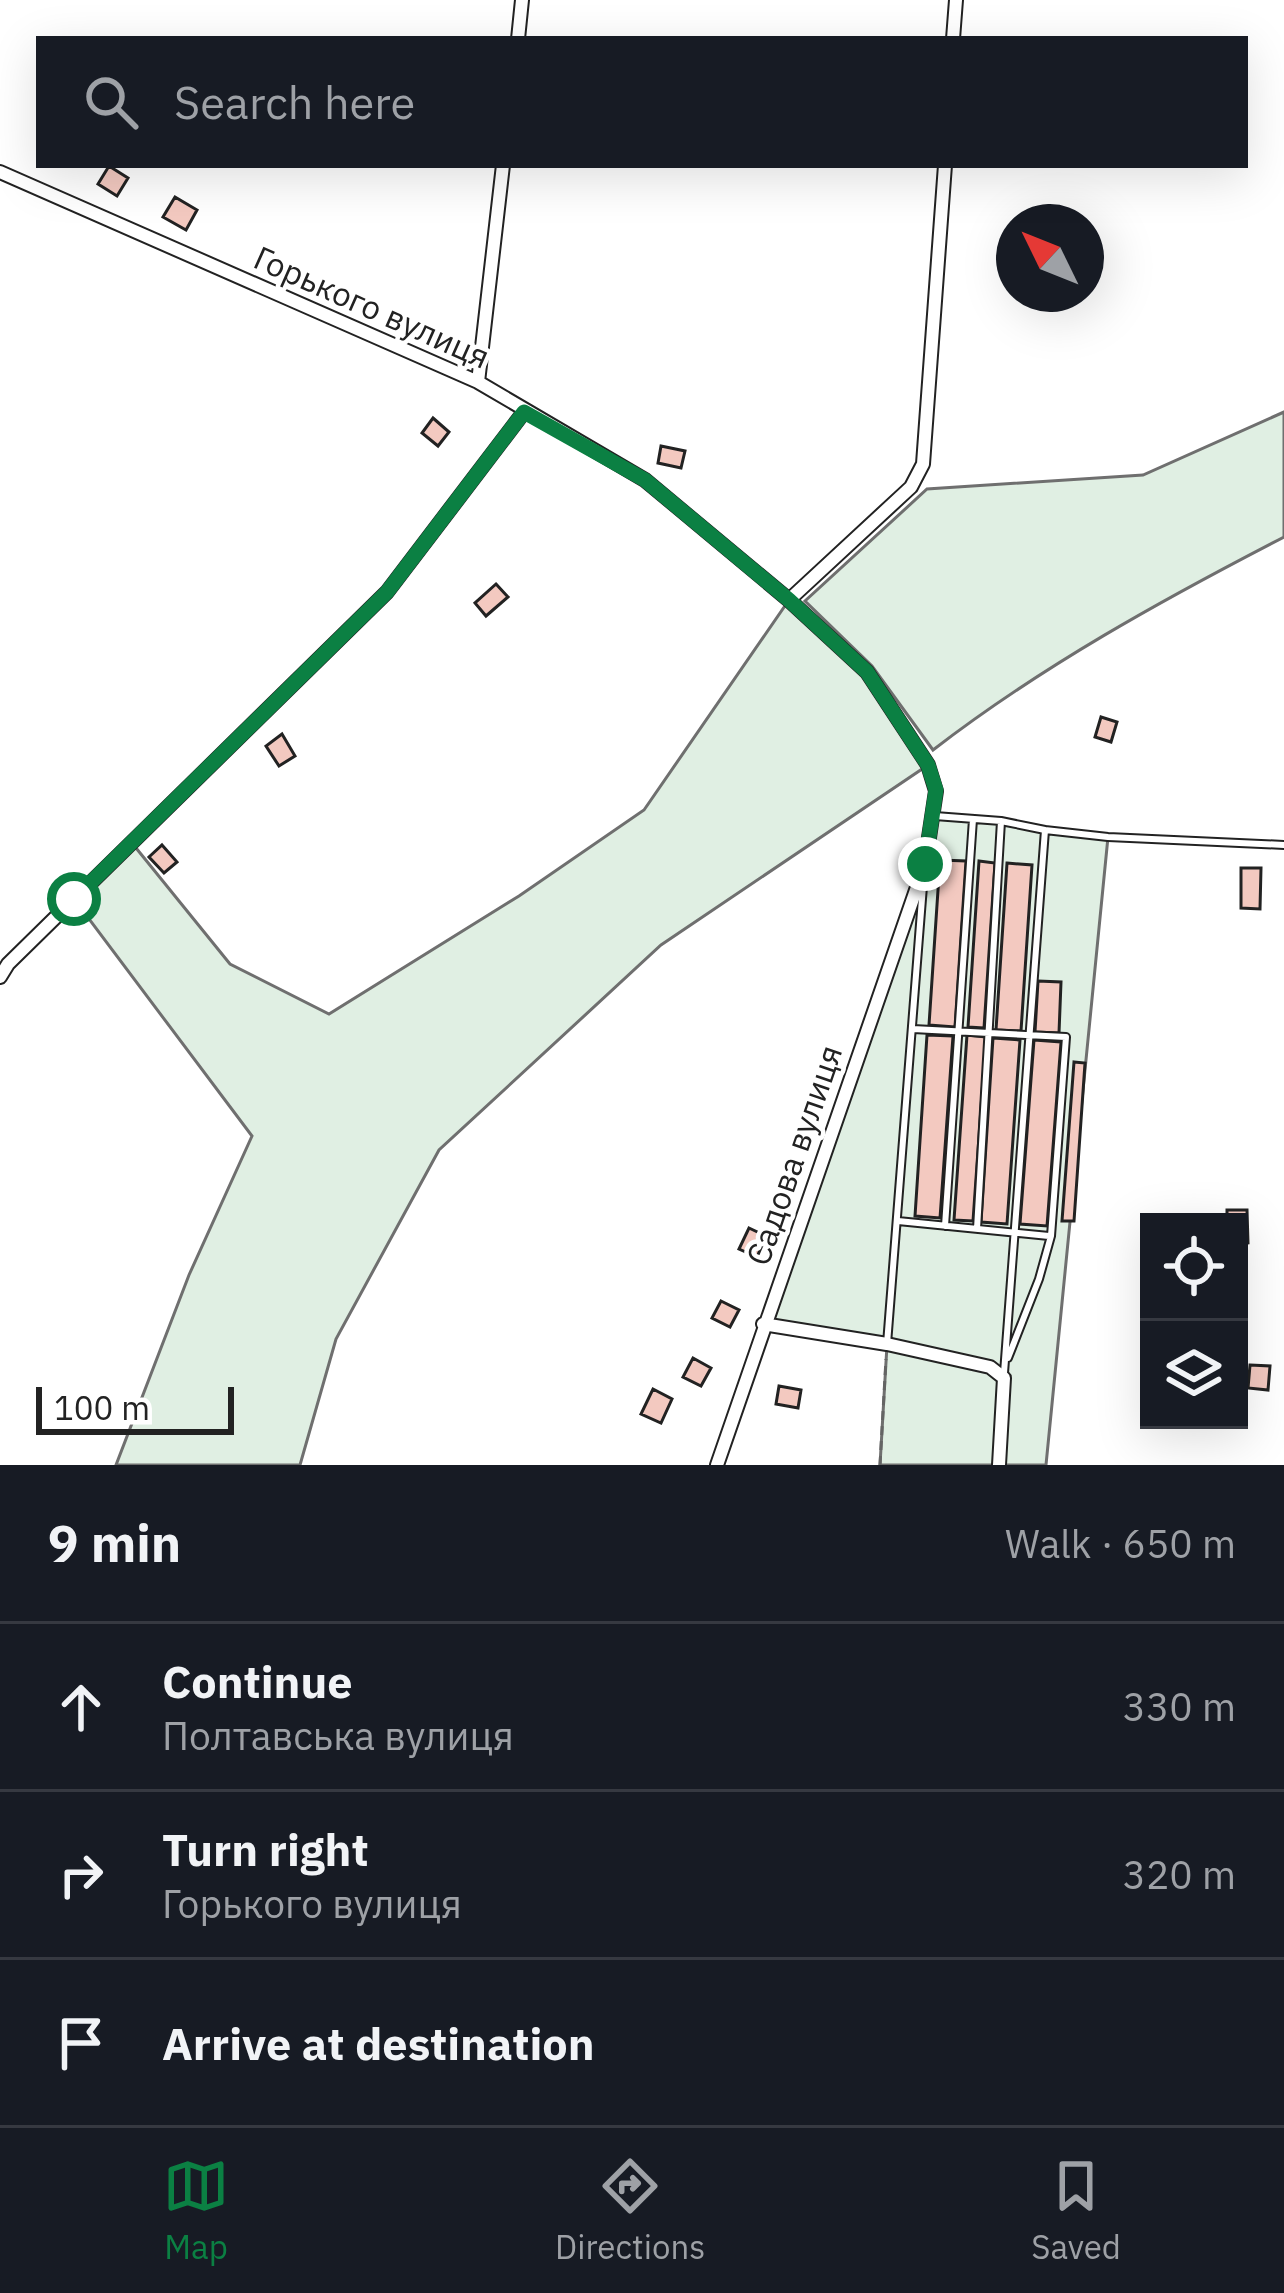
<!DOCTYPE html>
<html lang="en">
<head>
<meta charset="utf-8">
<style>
  :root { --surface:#171b24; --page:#242831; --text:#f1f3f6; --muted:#9ea1a6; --line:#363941; --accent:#0b8043 }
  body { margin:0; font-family:"IBM Plex Sans",sans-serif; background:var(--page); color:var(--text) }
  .controls { position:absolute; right:36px; bottom:36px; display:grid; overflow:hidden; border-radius:0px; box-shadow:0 12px 48px #0002 }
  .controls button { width:108px; height:108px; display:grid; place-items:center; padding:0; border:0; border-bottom:3px solid var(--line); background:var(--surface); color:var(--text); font:60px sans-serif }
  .compass { position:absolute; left:996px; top:204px; width:108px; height:108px; border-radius:50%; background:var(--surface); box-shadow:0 12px 48px #0002; rotate:313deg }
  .scale { position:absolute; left:36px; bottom:30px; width:198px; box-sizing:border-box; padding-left:12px; border:6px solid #222; border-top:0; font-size:33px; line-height:42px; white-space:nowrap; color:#222; -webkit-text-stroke:9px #fff; paint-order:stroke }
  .stop { position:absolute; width:36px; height:36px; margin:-27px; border:9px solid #0b8043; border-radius:50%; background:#fff }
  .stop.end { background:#0b8043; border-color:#fff; box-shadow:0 3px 12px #0008 }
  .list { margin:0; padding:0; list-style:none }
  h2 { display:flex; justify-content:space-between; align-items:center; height:156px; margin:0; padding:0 48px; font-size:51px }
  h2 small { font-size:39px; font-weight:400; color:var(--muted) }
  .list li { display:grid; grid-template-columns:78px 1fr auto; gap:36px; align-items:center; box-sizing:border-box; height:168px; padding:0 48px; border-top:3px solid var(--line) }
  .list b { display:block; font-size:45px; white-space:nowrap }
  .list p { margin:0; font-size:39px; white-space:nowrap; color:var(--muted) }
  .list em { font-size:39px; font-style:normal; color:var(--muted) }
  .icon { flex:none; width:66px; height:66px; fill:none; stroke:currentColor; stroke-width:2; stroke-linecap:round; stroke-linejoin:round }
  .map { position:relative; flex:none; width:1284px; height:1465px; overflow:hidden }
  .search { position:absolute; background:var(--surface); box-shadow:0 12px 48px #0002; left:36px; right:36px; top:36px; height:132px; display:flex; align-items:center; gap:30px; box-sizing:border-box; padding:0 42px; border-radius:0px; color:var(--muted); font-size:45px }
  .sheet { height:660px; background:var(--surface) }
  nav { display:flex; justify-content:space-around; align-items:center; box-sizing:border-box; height:168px; border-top:3px solid var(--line); background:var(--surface); font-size:33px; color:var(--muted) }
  nav a { display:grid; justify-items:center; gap:6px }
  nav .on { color:var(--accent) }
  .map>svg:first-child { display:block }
  .green { fill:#e0efe3; stroke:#6f6f6f; stroke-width:3 }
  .building { fill:#f3c9c0; stroke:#222; stroke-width:3 }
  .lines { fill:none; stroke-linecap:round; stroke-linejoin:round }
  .service-casing { stroke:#222; stroke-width:10 }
  .minor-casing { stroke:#222; stroke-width:16 }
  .path { stroke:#646464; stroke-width:3; stroke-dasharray:9 6; stroke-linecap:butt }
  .service { stroke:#fff; stroke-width:6 }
  .minor { stroke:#fff; stroke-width:12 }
  .route { stroke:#0b8043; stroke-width:15 }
  .labels { text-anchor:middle; stroke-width:9; stroke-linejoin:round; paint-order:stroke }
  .street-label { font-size:33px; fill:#222; stroke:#fff }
</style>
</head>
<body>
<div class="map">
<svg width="1284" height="1465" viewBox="0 0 1284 1465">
  <rect width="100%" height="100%" fill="#fff"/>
  <!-- green -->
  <path class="green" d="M1284,412V537C1162,600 1042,666 933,750L872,666L805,601L927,489L1143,475Z
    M789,600L867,672L928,765L661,945L439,1150L336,1339L300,1465H116L189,1275L252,1136L74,899L132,843L230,964L329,1014L519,896L644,810Z
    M935,816L1001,821L1108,837L1046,1465H880L887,1345L763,1324Z"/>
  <!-- building -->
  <path class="building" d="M109,166L128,178L117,196L98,184Z
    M175,197L197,210L186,230L163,217Z
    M433,418L449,432L438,446L422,433Z
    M661,446L685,451L681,468L658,463Z
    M496,584L508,597L486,616L475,603Z
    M1101,717L1117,722L1111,742L1095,737Z
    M282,734L295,756L279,766L266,746Z
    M162,845L177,862L164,873L149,857Z
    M940,860L966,861L955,1027L929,1025Z
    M979,861L995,863L984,1028L968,1027Z
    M1007,863L1032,865L1021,1031L996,1030Z
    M1241,868H1261L1260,909L1241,908Z
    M1038,981L1061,982L1059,1033L1035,1032Z
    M927,1035L953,1036L940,1218L915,1216Z
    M967,1035L986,1037L973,1221L954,1220Z
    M993,1038L1020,1040L1007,1224L981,1222Z
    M1034,1040L1061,1042L1047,1226L1020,1224Z
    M1074,1062L1085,1063L1074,1221H1062Z
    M1227,1210H1247L1248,1243L1239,1244V1222H1227Z
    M749,1228L766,1236L757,1257L739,1249Z
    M721,1301L739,1310L730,1327L712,1318Z
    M693,1358L711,1368L701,1386L683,1377Z
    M1250,1365L1270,1366L1268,1390L1248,1388Z
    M779,1386L801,1390L798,1408L776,1404Z
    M653,1389L672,1399L661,1423L641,1414Z"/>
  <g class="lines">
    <defs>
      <path id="service" d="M935,816L1001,821L1045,830L1004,1373
        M1045,830L1108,837L1284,845
        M913,1029L1066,1037L1051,1236L1039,1279L1008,1358
        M898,1221L1049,1236
        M945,1226L973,819
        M977,1229L1001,821
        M887,1344L923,886"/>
      <path id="minor" d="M518,39L522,0
        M953,39L956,0
        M0,172L478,382L645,480L789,600L867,672L928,765L936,791L925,864L717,1465
        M478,382L503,165
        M789,600L911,487L923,464L945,165
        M0,977L8,964L387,592L524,412
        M763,1324L887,1344L990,1367L1004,1378L999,1465"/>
    </defs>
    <!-- service casing -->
    <use href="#service" class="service-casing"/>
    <!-- minor casing -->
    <use href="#minor" class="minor-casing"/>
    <!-- path -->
    <path class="path" d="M880,1465L886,1359"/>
    <!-- service -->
    <use href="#service" class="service"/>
    <!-- minor -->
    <use href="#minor" class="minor"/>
  </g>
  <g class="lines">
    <!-- route -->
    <path class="route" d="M74,899L387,592L524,412L645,480L789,600L867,672L928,765L936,790L925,864"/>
  </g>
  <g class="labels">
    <!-- street labels -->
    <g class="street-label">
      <text transform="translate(372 307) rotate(24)" y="12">Горького вулиця</text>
      <text transform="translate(794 1155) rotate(-71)" y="12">Садова вулиця</text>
    </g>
  </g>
</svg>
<div class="controls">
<button><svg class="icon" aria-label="locate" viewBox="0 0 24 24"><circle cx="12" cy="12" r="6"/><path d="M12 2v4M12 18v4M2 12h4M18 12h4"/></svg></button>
<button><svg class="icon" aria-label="layers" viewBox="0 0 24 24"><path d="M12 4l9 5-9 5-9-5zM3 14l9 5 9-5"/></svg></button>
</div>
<svg class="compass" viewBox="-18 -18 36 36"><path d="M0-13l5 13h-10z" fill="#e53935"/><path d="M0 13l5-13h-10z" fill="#9ea1a6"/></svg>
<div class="scale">100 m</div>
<div class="stop" style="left:74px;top:899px"></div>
<div class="stop end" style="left:925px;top:864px"></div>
<div class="search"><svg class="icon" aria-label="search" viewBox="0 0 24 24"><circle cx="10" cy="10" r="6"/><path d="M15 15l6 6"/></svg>Search here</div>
</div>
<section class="sheet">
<h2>9 min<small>Walk · 650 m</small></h2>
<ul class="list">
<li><svg class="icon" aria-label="ahead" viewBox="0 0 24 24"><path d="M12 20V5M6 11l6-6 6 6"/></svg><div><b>Continue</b><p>Полтавська вулиця</p></div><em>330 m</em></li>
<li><svg class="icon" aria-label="right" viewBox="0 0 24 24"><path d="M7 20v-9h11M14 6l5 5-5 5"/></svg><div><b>Turn right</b><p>Горького вулиця</p></div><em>320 m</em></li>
<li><svg class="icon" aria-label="arrive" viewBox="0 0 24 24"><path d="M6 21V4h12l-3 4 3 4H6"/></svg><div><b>Arrive at destination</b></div></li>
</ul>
</section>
<nav>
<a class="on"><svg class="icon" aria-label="map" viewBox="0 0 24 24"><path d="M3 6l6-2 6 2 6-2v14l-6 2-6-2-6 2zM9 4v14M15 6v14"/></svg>Map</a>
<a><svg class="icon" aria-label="directions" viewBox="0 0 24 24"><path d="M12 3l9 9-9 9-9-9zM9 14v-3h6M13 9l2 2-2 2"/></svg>Directions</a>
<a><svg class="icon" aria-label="saved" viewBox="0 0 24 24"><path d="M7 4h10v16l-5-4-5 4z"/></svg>Saved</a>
</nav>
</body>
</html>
